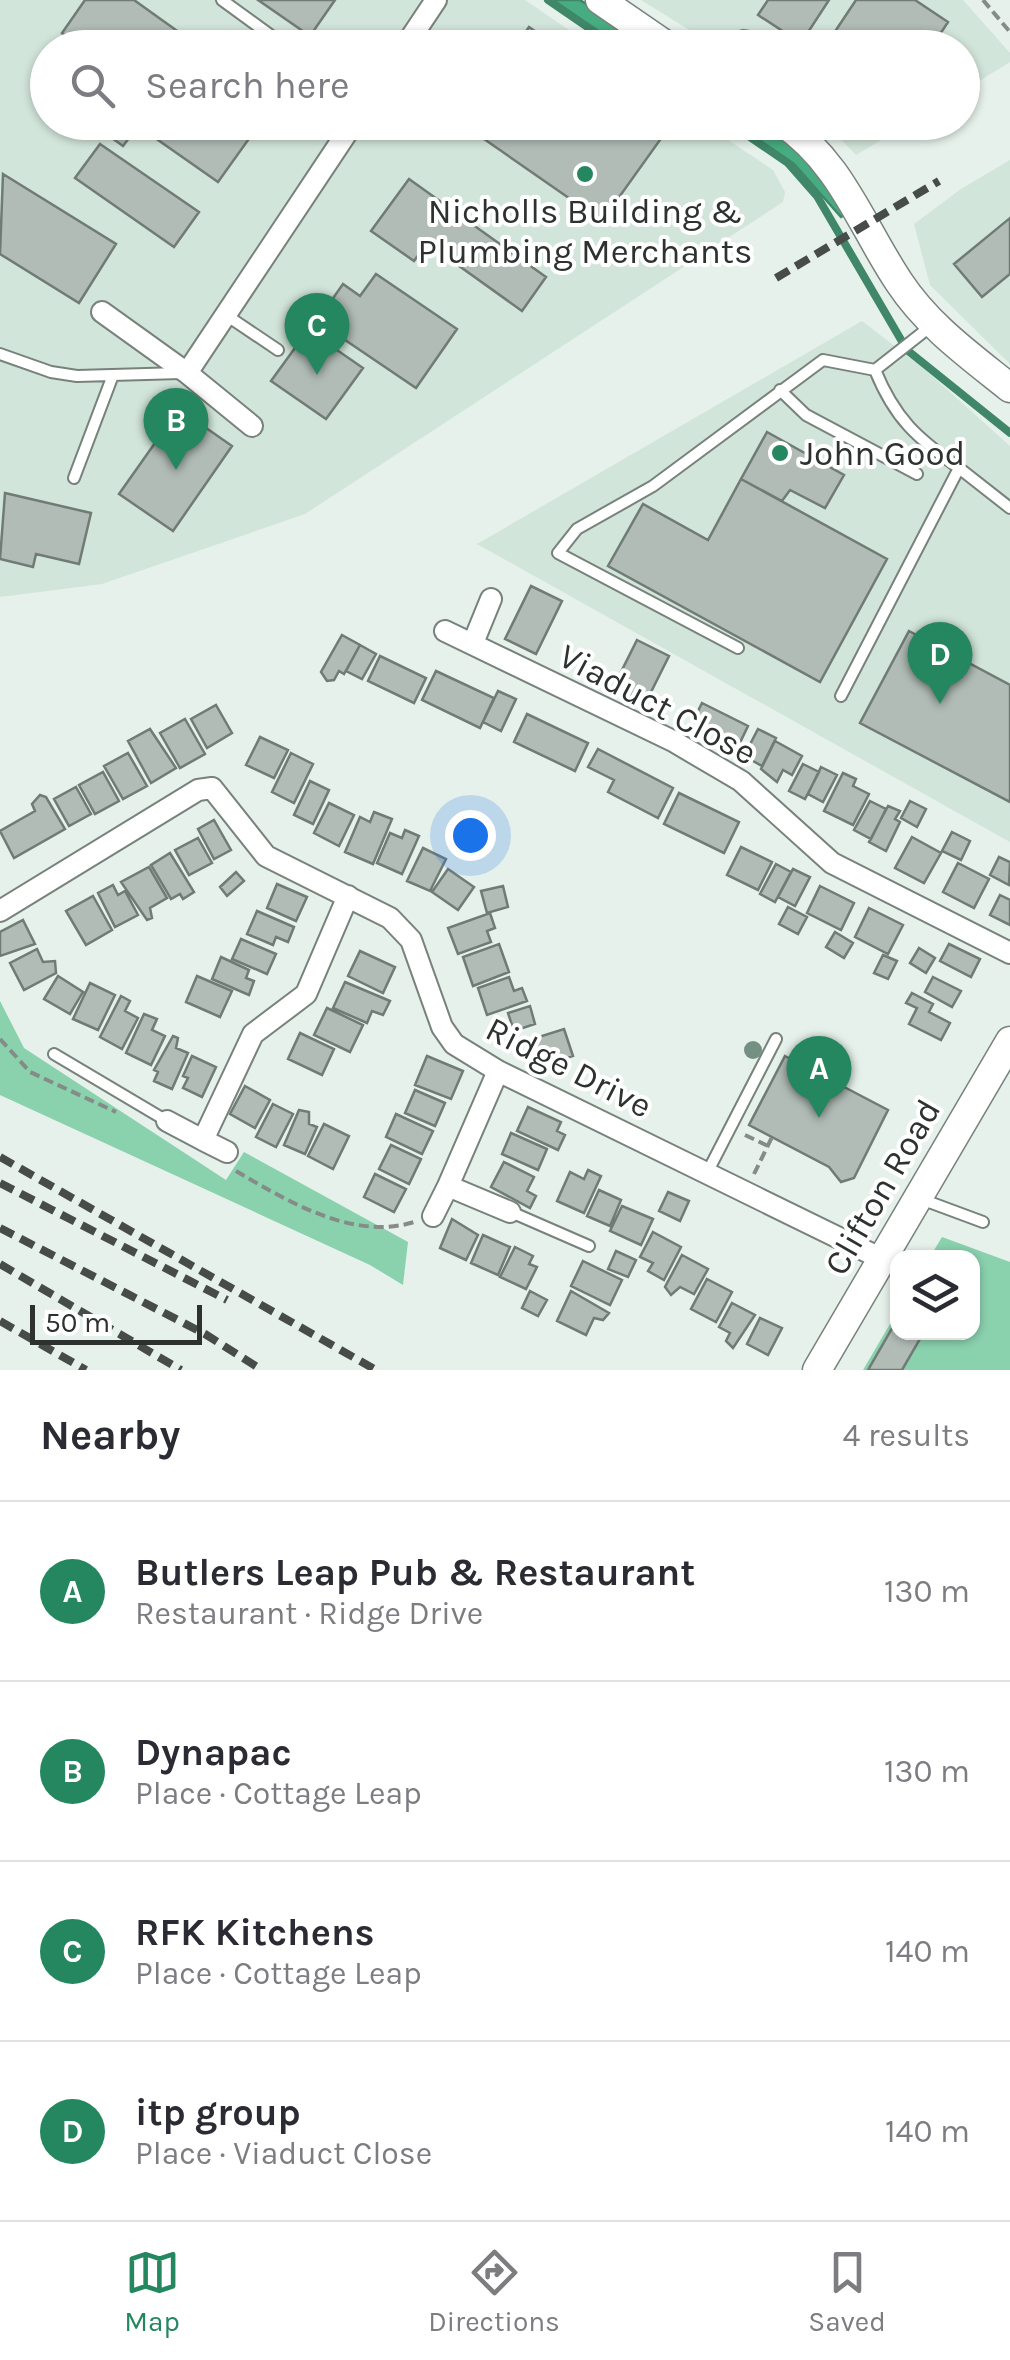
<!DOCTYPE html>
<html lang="en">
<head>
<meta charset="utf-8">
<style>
  :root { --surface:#fff; --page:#f7f7f7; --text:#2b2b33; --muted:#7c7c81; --line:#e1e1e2; --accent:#258760 }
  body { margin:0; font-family:Karla,sans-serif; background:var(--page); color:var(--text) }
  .controls { position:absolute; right:30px; bottom:30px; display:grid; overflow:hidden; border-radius:20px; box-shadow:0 2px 8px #0004 }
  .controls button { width:90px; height:90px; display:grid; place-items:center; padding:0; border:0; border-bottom:2px solid var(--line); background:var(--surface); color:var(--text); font:50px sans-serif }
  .scale { position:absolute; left:30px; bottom:25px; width:172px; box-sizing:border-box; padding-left:10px; border:5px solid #2d312f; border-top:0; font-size:28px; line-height:35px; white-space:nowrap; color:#2d312f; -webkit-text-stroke:8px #fff; paint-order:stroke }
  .you { position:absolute; left:470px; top:835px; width:35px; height:35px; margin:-25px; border:8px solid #fff; border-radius:50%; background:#1a73e8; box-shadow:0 0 0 15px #1a73e833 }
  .badge { display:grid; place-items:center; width:65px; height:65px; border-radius:50%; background:var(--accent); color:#fff; font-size:32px; font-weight:700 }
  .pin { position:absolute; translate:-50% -82px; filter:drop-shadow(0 2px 5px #0008) }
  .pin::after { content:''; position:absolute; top:52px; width:35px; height:30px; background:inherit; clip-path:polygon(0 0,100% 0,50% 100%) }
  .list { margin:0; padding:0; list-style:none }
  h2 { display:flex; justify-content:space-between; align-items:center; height:130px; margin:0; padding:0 40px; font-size:42px }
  h2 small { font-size:32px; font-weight:400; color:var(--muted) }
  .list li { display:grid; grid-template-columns:65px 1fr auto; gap:30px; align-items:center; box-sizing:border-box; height:180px; padding:0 40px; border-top:2px solid var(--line) }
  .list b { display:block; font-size:38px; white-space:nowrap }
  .list p { margin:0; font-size:32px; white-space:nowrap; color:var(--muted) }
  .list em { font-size:32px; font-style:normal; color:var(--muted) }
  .icon { flex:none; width:55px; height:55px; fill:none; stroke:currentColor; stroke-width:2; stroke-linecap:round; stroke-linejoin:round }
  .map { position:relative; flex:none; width:1010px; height:1370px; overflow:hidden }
  .search { position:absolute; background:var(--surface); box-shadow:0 2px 8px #0004; left:30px; right:30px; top:30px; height:110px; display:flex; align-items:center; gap:25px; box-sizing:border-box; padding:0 35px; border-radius:55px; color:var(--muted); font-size:38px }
  .sheet { height:850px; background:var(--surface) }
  nav { display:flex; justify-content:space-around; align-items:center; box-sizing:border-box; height:140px; border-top:2px solid var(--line); background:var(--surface); font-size:28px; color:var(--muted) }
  nav a { display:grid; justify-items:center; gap:5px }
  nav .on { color:var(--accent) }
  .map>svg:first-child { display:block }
  .built { fill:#d2e5da }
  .green { fill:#8ad1ae }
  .water { fill:#47ac81; stroke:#3f8768; stroke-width:2.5 }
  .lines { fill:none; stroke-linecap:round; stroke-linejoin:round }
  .stream { stroke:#3f8768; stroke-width:8 }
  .building { fill:#b1bcb6; stroke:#717b75; stroke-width:2.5 }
  .lane-casing { stroke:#78827c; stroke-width:14 }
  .street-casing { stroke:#78827c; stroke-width:24 }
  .secondary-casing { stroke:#78827c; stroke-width:31 }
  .path { stroke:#858c88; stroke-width:4; stroke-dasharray:10 5; stroke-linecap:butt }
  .lane { stroke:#fff; stroke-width:10 }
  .street { stroke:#fff; stroke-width:20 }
  .secondary { stroke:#fff; stroke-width:28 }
  .rail { stroke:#474c4a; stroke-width:8; stroke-dasharray:15 8; stroke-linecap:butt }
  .tree { fill:#739083 }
  .poi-dot { fill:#258760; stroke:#fff; stroke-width:4 }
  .labels { text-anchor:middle; stroke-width:8; stroke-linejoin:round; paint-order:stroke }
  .poi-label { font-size:35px; fill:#2d312f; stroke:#fff }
  .street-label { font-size:35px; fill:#2d312f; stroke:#fff }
</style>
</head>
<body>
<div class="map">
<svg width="1010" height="1370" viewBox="0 0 1010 1370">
  <rect width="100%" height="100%" fill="#e5f1ea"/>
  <!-- built -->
  <path class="built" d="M0,0H525L594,47L48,48V122L703,123L773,170L785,192L783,202L305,514L102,584L0,597Z
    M641,0H963L1010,53V62L963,91L962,48L717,47Z
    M825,123H910L856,155Z
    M1010,160V364L930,285L914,224L961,189Z
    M862,321L922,367L1010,446V842L477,544Z"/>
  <!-- green -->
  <path class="green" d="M0,1001L24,1048L226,1180L244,1152L408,1242L403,1285L370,1265L0,1095Z
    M942,1237L1010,1262V1370H863L897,1312L898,1332H972V1258L930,1257Z"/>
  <!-- water -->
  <path class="water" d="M552,0H580L652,47H622Z
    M733,123C787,122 818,172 853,210L841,217L794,164Z"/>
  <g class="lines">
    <!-- stream -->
    <path class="stream" d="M548,0L618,48
      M728,122L788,163L817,196L907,350L1010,433"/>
  </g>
  <!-- building -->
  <path class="building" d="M85,0H134L201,48H78L62,33Z
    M258,0H335L310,36Z
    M768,0H829L801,43L758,15Z
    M856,0H915L948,22L931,48H824Z
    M529,27L559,48H514Z
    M90,122H261L218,182L138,126L123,146Z
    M666,122L670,126L602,221L461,123Z
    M100,144L199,212L174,247L75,178Z
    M3,174L116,244L79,303L0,254Z
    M409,179L546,277L522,311L427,243L414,261L371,231Z
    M1010,218V274L982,297L954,264Z
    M376,274L457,329L416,388L317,321L343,284L360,296Z
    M308,330L363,368L326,419L271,381Z
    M179,409L232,446L173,531L119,494Z
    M767,432L844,475L825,508L790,490L782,501L741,479Z
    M741,479L887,559L820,682L608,566L643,504L708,540Z
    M5,493L91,513L79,564L36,554L33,567L0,559Z
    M531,586L562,601L536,654L505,639Z
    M909,631L1010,685V802L860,723Z
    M342,635L360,645L344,674L339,671L334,680L327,681L321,672Z
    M637,640L669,656L644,706L612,690Z
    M360,645L376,654L362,679L346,671Z
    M380,656L426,678L414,703L368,681Z
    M436,671L494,698L480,728L422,700Z
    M498,691L516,699L501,731L483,722Z
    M702,703L748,726L734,755L715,745L720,735L693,721Z
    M216,705L232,733L207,748L191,719Z
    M527,714L588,743L575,771L514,742Z
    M185,719L205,754L180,768L160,733Z
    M150,729L176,768L151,783L128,741Z
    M758,729L776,738L762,766L744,756Z
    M260,737L288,750L274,778L246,765Z
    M775,741L802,756L792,775L783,770L777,782L761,769Z
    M598,749L673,788L658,818L608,792L614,780L588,767Z
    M128,753L147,786L123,799L104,766Z
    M291,753L313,764L294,803L272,792Z
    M803,764L819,772L805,799L789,791Z
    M821,767L837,775L823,802L808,794Z
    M103,772L119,801L95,814L79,785Z
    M843,773L856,779L853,786L869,794L853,825L824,811Z
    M310,781L329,790L313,824L294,815Z
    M76,787L91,814L69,826L54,799Z
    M679,793L739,822L724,853L664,824Z
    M40,795L46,797L65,829L14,858L0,831L35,811L32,804Z
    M870,801L886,809L871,839L854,830Z
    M910,801L926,809L917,827L901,818Z
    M329,803L354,815L339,846L314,833Z
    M888,806L900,811L895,819L900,822L886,851L869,842Z
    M374,812L392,819L373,864L345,852L360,817L370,822Z
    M214,820L231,850L214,859L198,829Z
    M405,830L419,836L402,874L377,863L390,833L402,838Z
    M952,832L970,841L961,860L942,851Z
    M912,837L941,853L924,883L895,868Z
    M198,838L212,863L189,875L175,850Z
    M741,847L772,862L758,890L727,875Z
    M423,848L446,859L430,891L407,881Z
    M170,853L194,892L183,899L180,894L171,899L151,865Z
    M999,857L1010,862L1009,885L990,875Z
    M958,863L989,879L974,908L943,892Z
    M776,864L791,872L775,902L760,894Z
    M149,867L167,898L150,908L152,918L147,920L121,882Z
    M448,869L474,887L458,910L432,892Z
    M793,869L810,877L795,906L778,897Z
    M236,872L244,881L227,896L220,887Z
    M277,884L307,897L296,921L267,908Z
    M113,885L118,895L125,891L138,915L115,927L98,893Z
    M503,886L508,907L487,913L481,891Z
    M820,886L854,903L841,930L807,913Z
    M1000,895L1010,900V925L990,915Z
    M93,896L112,930L86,945L66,911Z
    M788,907L807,917L798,934L779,924Z
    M869,908L903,925L888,954L855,937Z
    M257,911L294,927L288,942L276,937L273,945L247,934Z
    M490,913L495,928L487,931L491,942L458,954L448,928Z
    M23,920L35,944L0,956V932Z
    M835,932L853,943L844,958L826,947Z
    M241,939L276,954L267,974L232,959Z
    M499,944L509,972L473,986L463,957Z
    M949,944L980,959L971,977L940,961Z
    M919,948L935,958L926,973L910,963Z
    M37,949L43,962L55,961L56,973L24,990L10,963Z
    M360,951L395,967L383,993L348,976Z
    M883,955L897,961L888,979L874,973Z
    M221,957L249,970L246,978L254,981L249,995L212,979Z
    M58,976L83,992L70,1014L44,999Z
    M197,976L232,991L220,1017L186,1002Z
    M509,977L514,991L522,988L527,1001L487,1015L478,988Z
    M933,977L961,991L952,1007L925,992Z
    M345,982L390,1001L383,1015L372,1011L367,1023L333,1008Z
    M90,983L115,995L98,1030L73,1019Z
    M912,993L933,1004L929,1012L950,1023L941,1040L909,1024L917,1008L906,1003Z
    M121,996L130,1001L125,1011L138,1018L122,1049L100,1037Z
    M530,1006L535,1024L514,1031L508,1013Z
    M327,1008L363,1025L350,1052L314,1035Z
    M144,1014L157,1019L152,1030L165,1036L151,1065L126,1053Z
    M564,1029L573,1056L538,1067L529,1040Z
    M300,1033L334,1049L322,1075L288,1059Z
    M173,1036L178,1038L176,1048L188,1053L172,1089L154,1081L158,1072L154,1070Z
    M192,1056L216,1067L202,1097L183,1088L188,1078L183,1076Z
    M427,1056L463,1071L451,1099L415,1085Z
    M785,1056L888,1110L854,1178L841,1182L829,1167L749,1125Z
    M245,1086L270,1100L255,1128L230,1114Z
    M415,1090L445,1103L435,1126L405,1113Z
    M273,1104L293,1114L276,1147L256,1137Z
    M528,1107L561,1122L557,1131L565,1135L558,1150L517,1131Z
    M299,1110L309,1112V1124L317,1127L305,1154L284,1145Z
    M396,1114L433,1131L422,1154L386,1137Z
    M324,1124L349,1136L333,1169L308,1156Z
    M511,1133L547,1149L538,1170L502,1154Z
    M391,1145L421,1159L409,1184L379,1169Z
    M504,1162L534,1177L527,1191L536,1196L530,1208L491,1187Z
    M588,1170L601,1176L584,1213L557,1201L570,1172L584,1179Z
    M375,1174L406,1189L394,1212L364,1197Z
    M599,1190L621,1200L610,1226L587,1216Z
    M668,1192L689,1201L680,1221L659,1211Z
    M622,1206L653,1219L641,1245L610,1231Z
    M452,1219L478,1235L466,1260L440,1248Z
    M653,1232L681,1247L664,1280L648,1271L653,1263L640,1257Z
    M483,1235L510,1247L498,1275L471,1263Z
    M515,1247L533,1256L529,1264L537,1267L526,1289L500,1277Z
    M616,1251L636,1260L628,1277L608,1269Z
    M682,1255L708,1269L694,1294L680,1287L671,1295L665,1287Z
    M583,1261L622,1280L610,1305L571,1286Z
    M707,1279L732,1292L716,1322L691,1309Z
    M530,1291L547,1300L538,1316L522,1308Z
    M571,1291L609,1313L603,1320L594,1318L586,1335L557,1321Z
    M732,1303L755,1315L733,1348L726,1341L730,1333L719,1327Z
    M760,1318L782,1328L768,1355L747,1344Z
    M898,1318V1332H924L902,1370H868Z"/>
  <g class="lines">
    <defs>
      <path id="lane" d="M222,0L288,48
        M735,48L743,36L778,41
        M226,315L278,350
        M0,354L51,372L77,376L181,373
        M780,390L806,415L917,474
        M959,468L1010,508
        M74,478L113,375
        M738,648L558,553L577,529L653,486L823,360L875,370L931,326
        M841,696L959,468C917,438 895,419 875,370
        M54,1054L167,1121
        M707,1173L776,1039
        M921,1199L983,1222
        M511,1212L589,1246"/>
      <path id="street" d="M404,48L436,0
        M102,312L187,373
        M252,426L187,373L354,122
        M445,631L673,741L741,781L832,863L1010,953
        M473,643L491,599
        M0,911L198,790L212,788L266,856L390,918L411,940L442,1027L454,1044L498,1071L884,1260
        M498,1071L448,1186L510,1212
        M167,1121L203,1140
        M227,1152L203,1140L253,1034L306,994L348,896
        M433,1216L448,1186"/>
      <path id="secondary" d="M600,0L670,48
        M782,122C841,162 861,225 899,282C928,326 969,355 1010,388
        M817,1370L1010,1041"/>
    </defs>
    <!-- lane casing -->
    <use href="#lane" class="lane-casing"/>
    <!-- street casing -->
    <use href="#street" class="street-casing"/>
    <!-- secondary casing -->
    <use href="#secondary" class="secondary-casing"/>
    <!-- path -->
    <path class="path" d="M983,0L1010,32
      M0,1039L30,1072L116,1112
      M745,1135L768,1146
      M236,1171C287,1201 353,1241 414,1222
      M754,1174L772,1137"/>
    <!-- lane -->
    <use href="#lane" class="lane"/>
    <!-- street -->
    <use href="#street" class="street"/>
    <!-- secondary -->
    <use href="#secondary" class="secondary"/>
    <!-- rail -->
    <path class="rail" d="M776,278L939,181
      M0,1157L376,1370
      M0,1183L227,1300
      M0,1228L205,1334L262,1370
      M0,1264L181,1370
      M0,1321L86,1370"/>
  </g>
  <!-- trees -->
  <circle class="tree" cx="753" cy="1050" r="9"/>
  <!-- markers -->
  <g class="poi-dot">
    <circle cx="585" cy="174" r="10"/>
    <circle cx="780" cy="453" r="10"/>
  </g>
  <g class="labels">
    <!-- poi labels -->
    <g class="poi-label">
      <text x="585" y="223">Nicholls Building &amp;<tspan x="585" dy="40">Plumbing Merchants</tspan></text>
      <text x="800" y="465" text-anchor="start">John Good</text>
    </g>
    <!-- street labels -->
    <g class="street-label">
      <text transform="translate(658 704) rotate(28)" y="12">Viaduct Close</text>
      <text transform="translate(569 1067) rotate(27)" y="12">Ridge Drive</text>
      <text transform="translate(882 1187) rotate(-60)" y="12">Clifton Road</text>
    </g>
  </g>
</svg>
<div class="controls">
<button><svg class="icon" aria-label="layers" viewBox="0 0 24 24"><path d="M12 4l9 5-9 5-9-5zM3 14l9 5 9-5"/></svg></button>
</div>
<div class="scale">50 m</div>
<div class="you"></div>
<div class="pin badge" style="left:819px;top:1118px">A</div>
<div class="pin badge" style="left:176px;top:470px">B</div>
<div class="pin badge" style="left:317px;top:375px">C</div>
<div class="pin badge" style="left:940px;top:704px">D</div>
<div class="search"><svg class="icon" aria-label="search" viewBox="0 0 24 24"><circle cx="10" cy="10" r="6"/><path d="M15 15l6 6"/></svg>Search here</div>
</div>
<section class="sheet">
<h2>Nearby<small>4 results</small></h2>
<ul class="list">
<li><span class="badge">A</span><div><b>Butlers Leap Pub &amp; Restaurant</b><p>Restaurant · Ridge Drive</p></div><em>130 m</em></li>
<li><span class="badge">B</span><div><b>Dynapac</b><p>Place · Cottage Leap</p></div><em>130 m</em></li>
<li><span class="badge">C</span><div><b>RFK Kitchens</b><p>Place · Cottage Leap</p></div><em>140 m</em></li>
<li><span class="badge">D</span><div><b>itp group</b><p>Place · Viaduct Close</p></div><em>140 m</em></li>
</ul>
</section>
<nav>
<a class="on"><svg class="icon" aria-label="map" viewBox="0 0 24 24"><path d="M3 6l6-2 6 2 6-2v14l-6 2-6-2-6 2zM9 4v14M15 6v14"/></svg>Map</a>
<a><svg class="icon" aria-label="directions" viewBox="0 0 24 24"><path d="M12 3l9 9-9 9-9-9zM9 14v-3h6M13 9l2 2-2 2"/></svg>Directions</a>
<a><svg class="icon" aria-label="saved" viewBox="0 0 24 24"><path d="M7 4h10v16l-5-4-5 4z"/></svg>Saved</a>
</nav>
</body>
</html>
